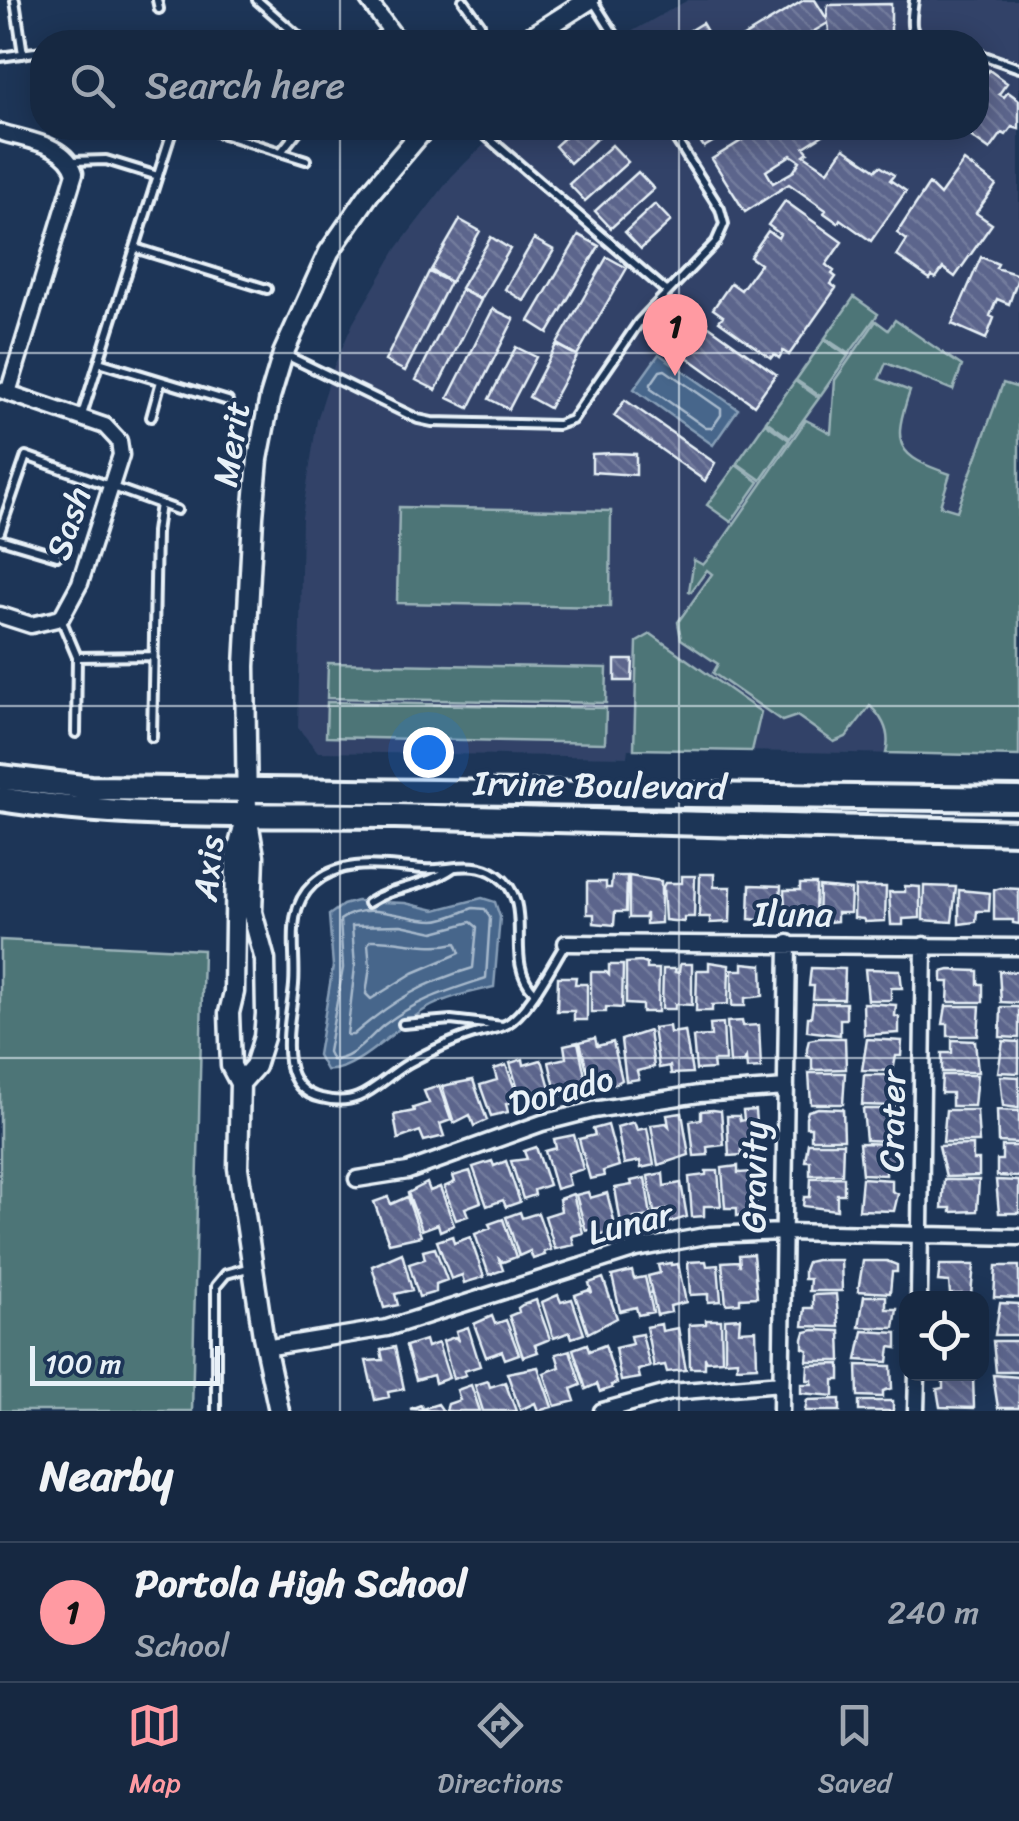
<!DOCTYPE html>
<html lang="en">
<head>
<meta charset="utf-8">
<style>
  :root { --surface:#162841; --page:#23344c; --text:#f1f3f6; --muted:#9ea6b1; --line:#35445a; --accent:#ff9aa2 }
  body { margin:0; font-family:Sriracha,sans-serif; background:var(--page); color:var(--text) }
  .controls { position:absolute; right:30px; bottom:30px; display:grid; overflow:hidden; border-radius:20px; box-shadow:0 5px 25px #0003 }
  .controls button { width:90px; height:90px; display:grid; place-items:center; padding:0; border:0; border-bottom:2px solid var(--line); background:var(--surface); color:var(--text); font:50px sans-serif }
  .scale { position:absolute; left:30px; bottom:25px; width:190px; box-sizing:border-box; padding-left:10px; border:5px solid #e8f1f8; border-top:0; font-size:28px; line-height:35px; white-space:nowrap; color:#e8f1f8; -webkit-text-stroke:8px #1d3557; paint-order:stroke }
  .you { position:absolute; left:428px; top:752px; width:35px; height:35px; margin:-25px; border:8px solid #fff; border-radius:50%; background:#1a73e8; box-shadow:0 0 0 15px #1a73e833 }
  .badge { display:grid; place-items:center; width:65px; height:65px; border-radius:50%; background:var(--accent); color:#111; font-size:32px; font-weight:700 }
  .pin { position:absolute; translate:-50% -82px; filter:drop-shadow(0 2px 5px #0008) }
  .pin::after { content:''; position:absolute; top:52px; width:35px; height:30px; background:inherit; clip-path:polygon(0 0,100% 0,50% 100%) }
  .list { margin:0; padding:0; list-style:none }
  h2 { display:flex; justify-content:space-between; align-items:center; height:130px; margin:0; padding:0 40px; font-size:42px }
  h2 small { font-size:32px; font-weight:400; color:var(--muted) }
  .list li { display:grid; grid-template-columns:65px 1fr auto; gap:30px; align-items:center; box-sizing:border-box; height:140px; padding:0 40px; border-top:2px solid var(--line) }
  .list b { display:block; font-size:38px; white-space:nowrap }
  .list p { margin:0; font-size:32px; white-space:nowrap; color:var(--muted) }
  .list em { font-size:32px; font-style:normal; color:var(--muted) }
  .icon { flex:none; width:55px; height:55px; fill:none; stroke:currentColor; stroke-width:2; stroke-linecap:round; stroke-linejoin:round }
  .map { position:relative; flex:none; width:1019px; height:1411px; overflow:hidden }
  .search { position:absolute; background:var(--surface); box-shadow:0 5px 25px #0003; left:30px; right:30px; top:30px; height:110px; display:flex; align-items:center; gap:25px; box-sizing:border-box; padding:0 35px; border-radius:40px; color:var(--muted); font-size:38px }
  .sheet { height:270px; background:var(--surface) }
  nav { display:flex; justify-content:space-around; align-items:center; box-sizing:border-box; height:140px; border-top:2px solid var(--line); background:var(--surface); font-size:28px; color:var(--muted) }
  nav a { display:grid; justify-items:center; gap:5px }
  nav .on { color:var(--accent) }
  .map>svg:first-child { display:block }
  .built { fill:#304367 }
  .green { fill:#4d7477; stroke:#9ab2b8; stroke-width:2.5 }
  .water { fill:#46668b; stroke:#879eb7; stroke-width:2.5 }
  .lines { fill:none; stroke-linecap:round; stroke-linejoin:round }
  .shore { stroke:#a7b9cc; stroke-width:2.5 }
  .building { fill:url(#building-back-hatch); stroke:#e8f1f8; stroke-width:2.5; fill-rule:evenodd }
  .service-casing { stroke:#e8f1f8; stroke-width:14 }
  .minor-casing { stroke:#e8f1f8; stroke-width:21 }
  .tertiary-casing { stroke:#e8f1f8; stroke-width:25 }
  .primary-casing { stroke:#e8f1f8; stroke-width:30 }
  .service { stroke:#1d3557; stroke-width:6 }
  .minor { stroke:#1d3557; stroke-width:14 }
  .tertiary { stroke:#1d3557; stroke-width:18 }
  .primary { stroke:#1d3557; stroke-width:22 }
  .grid { fill:none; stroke:#e8f1f8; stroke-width:2.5; stroke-opacity:0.55 }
  .labels { text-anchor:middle; stroke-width:8; stroke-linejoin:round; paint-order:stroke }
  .street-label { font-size:35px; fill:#e8f1f8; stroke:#1d3557 }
</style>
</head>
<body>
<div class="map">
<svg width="1019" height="1411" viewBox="0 0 1019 1411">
  <defs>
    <pattern id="building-back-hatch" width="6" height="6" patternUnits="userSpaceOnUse" patternTransform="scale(2.5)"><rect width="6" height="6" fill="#5c658c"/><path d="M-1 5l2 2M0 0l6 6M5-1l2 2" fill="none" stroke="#737c9d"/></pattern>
  </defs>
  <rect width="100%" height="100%" fill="#1d3557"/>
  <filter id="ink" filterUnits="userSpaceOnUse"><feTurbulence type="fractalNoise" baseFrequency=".01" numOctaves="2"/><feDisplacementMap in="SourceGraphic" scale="20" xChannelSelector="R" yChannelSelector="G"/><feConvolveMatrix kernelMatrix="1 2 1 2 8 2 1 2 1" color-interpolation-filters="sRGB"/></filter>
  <g filter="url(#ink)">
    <!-- built -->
    <path class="built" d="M688,0H1019V756L628,749L627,757L318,752L298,728L302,517L317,420L334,366L353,323L397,248L452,176L501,128H976V42H613Z"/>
    <!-- green -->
    <path class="green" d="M854,297L878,314L849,354L825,338Z
      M895,320L962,366L953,390L886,363L879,379L910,391C891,445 896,456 950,474L940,506L957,511L1003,383L1019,388V756L886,753C891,734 884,719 870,706L846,737L834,742L797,716L782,721L713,673L718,664L681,639L678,622L712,574L707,570L691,592L689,591L694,560L703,565L718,547L806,420L831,433L835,380L876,321L888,330Z
      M824,340L848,356L820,396L796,380Z
      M795,381L819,398L790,438L766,421Z
      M765,423L789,440L761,480L737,463Z
      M736,465L759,482L731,522L707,505Z
      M399,507L611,511L610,607L397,603Z
      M651,634L761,712L752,751L634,749L637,642Z
      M328,663L607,668L606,703L327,698Z
      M327,702L606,708L605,743L326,737Z
      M0,940L203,950L192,1411H0Z"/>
    <!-- water -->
    <path class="water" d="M659,354L738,409L713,445L634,389Z
      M482,898L495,902L500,917L494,987C472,992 446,997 426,1009C400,1024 353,1075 326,1070L318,1055L333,966L329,915L343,905L357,901L405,903L435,910Z"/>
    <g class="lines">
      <!-- shore -->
      <path class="shore" d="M665,370L721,409V415L712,428H706L651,389V384L660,371Z
        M473,908L485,909L490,918L486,978C447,991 418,999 384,1025C368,1038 353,1060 332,1060L328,1052L343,968L340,920C367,899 404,920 434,920C446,920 461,912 473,908Z
        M471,922L477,927L473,968C424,982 392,1001 353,1035H347L355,967L352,926L401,925L434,932Z
        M371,940C400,939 427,950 456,943L460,953L413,973L371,999L366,994L370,967L368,944Z"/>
    </g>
    <!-- building -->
    <path class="building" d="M804,0H815L827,19L828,5L891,4V42H735ZM828,23L829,31L815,40L811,33Z
      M702,23L713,42H671Z
      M989,70L1007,83L999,94L1004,97L1008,92L1019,100V129L1012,127L1006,135L1002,133L990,150L966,133L970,128H976V87Z
      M575,128H608L570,163L555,146Z
      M691,128H736L704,147Z
      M755,128H818L823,135L804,147L808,152L804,155L828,171L844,148L876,170L880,166L894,175L890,180L906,191L871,241L840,219L838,223L824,213L826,210L789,184L745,212L712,159L757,131ZM791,155L800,161L794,171L773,183L766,171Z
      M612,145L628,162L585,201L569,184Z
      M964,161L996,185L976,213L992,224L955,277L943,268L936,278L932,276L930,279L897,256L907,240L897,233L929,184L940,195Z
      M638,172L654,189L611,228L595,211Z
      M785,201L842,242L826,265L834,271L832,274L836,277L831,284L836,288L789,355L783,351L779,358L774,354L771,358L719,321L723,316L713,309L731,283L741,290L760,264L750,257L768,231L778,238L780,234L768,225Z
      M655,204L671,221L641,249L625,232Z
      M460,220L480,231L451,282L431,270Z
      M579,235L599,246L548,333L529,321Z
      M491,237L510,249L481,299L461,288Z
      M534,239L554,250L524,301L505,289Z
      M607,257L627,268L577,355L557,344Z
      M981,257L998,264L996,268L1019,275L1009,304L997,299L990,316L994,318L986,339L952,324Z
      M429,272L450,282L405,371L385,361Z
      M461,290L481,300L436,390L416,380Z
      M493,309L514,319L469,408L448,398Z
      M688,311L776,374L754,405L666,342Z
      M556,345L577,356L549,408L529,397Z
      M516,347L536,357L509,409L489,399Z
      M625,400L715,463L705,481L614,416Z
      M614,453L636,454V475L592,472V454Z
      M615,660H633L632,681H615Z
      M700,874H714V887H731L730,922L710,923V917H699Z
      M612,876H627L626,912H615L614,925L594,923V914H587V882H606V888H611Z
      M629,876L661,881V923L646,924V913L644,918H629Z
      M682,876H695L694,917H684V922L665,920L663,887L665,883H682Z
      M800,884H816L815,917L786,924L784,890H800Z
      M750,885L781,886L779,916H769V921L749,919Z
      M905,886L920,887V918L903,919V925H891L889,892H905Z
      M924,886L956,887L952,922L923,920Z
      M819,887L851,890L850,913H837V921L818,923Z
      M855,887H886L885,921L865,922L863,919L854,918Z
      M1001,888L1019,889V924L1013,923V920H994V890Z
      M959,890L990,893L989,911H977L976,922L959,924Z
      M709,962L729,965L728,1004L712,1005V1011H696L697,970H709Z
      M626,963L641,962L647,964V969H659L658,1012H642V1005L626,1004Z
      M743,963L762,965L763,996L745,998V1006H732V970H743Z
      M680,964H692V1005L675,1004V1009H662L663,969H676L675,972L679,973Z
      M609,965H623L622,1008L606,1007V1012H591V972H606L609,975Z
      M811,968L845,969L844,999H813L814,986H809Z
      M865,969L900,970L902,988H891V1000H868Z
      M949,970L978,971V984H983V1002H948L949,982H942V972Z
      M999,971L1019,972V1003L1001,1002Z
      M558,977H576L575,984H587V1020H574V1011H557Z
      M813,1003H846V1019H840V1035L807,1031L808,1017H811Z
      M863,1003L896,1005L895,1016L899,1017V1033L864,1035Z
      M946,1006H980L978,1036H948V1024H943Z
      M1001,1007H1019V1038L1000,1037Z
      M742,1021L743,1026L759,1025L761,1068L747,1069L746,1058L744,1062L730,1063L727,1022Z
      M723,1023L725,1061H713L714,1069L696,1070L693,1037L711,1036L710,1024Z
      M669,1026L670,1033L685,1031L692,1073L671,1074L670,1066L659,1068L653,1028Z
      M649,1031L654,1067L637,1071L639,1079L626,1081L621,1040Z
      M595,1038L597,1046L613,1042L622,1080L615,1084L603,1087L601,1078L590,1082L580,1042Z
      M819,1038H845L846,1069L812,1070V1058L807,1056V1048L809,1040Z
      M867,1039L902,1041L901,1056H896L893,1071L862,1070Z
      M952,1040L975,1041L978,1072H942V1053H952Z
      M1003,1041L1019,1042V1073L998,1072Z
      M578,1042L586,1081L575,1083L577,1092L557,1096L549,1062L566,1058L564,1045Z
      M523,1059L524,1065L541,1060L543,1063L552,1095L535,1103L533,1095L521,1099L510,1063Z
      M506,1065L519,1100L506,1104L508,1112L491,1116L480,1085L497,1080L494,1069Z
      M809,1073H845L843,1104H811Z
      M864,1075H894L893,1087H900L896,1106L862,1105Z
      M942,1075H977L974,1106H952V1093H941Z
      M1000,1076L1019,1077V1108L1003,1106Z
      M473,1080L487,1120L474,1126L470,1115L454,1123L442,1086Z
      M439,1086L451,1120L440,1124L444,1136L424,1141L420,1131L398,1139L394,1115L414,1111L413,1108L429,1103L424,1091Z
      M818,1108L843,1109L844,1139H811V1127H806V1118L808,1111Z
      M863,1109H898L899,1126L889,1128L888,1141L866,1140Z
      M713,1110L721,1111L724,1145L707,1147L708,1155L694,1156L690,1121L701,1119V1111Z
      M755,1110L758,1149L741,1150L742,1155L729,1156L727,1116H739L740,1121L744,1120L743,1111Z
      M946,1110H977L979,1142H943Z
      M997,1110L1019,1111V1143L998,1142Z
      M682,1113L689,1155L658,1165L651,1125L666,1123L669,1126L667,1115Z
      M634,1122L637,1130L647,1128L654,1165L641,1168L640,1161L624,1164L617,1127Z
      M608,1125L619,1166L603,1171L604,1176L590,1179L579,1139L595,1135L593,1129Z
      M574,1135L583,1169L567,1174L570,1185L556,1189L545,1151L556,1148L554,1139Z
      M808,1143H843L842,1174L810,1175V1161H805Z
      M859,1143L893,1144L892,1156H898V1165L886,1169V1175L862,1174Z
      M973,1145V1160H979V1176L946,1177L939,1146Z
      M1002,1146H1019V1177L997,1176V1160H1002Z
      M536,1147L549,1185L534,1190L535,1195L523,1199L511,1161L527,1159L524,1151Z
      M492,1161L494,1166L506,1161L520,1202L506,1207L503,1200L487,1206L473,1167Z
      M738,1166V1173L754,1172L757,1211H750V1214L737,1216V1208H725L722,1168Z
      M470,1171L481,1202L465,1208L468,1216L456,1220L444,1187L455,1182L453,1176Z
      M706,1171H718L721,1206H704V1216L692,1217L689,1177L706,1175Z
      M663,1173L664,1186L681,1183L687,1217L668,1223L665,1210L654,1212L648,1176Z
      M844,1177V1194H837V1210L803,1206L804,1197H810L811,1178Z
      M645,1178L651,1216L634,1218L636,1229L622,1230L615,1188L632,1185L631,1181Z
      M862,1178L892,1180V1191L898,1194L894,1211L859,1210Z
      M944,1180H979L977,1211L951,1212V1208H942Z
      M996,1180L1019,1181V1213H999Z
      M427,1183L430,1191L440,1187L454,1225L440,1231L438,1224L422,1230L408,1193Z
      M588,1192L590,1198L607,1193L616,1229L600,1236L596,1228L586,1231L576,1195Z
      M573,1194L583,1233L572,1236L574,1245L555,1249L545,1216L561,1211L559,1199Z
      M388,1197L391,1204L407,1197L421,1236L389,1243L374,1202Z
      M520,1212L522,1218L538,1213L551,1250L544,1252L545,1255L533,1259L530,1251L519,1256L506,1217Z
      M503,1219L516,1257L503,1262L499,1259L503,1270L489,1275L475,1234L491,1228L489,1224Z
      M452,1236L454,1243L470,1237L484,1277L464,1283L462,1275L451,1279L437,1241Z
      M435,1248L447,1280L436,1284V1292L419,1297L409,1264L425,1259L423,1251Z
      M402,1253L412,1290L395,1294L398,1305L384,1308L372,1266Z
      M753,1254L757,1297L740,1298V1303L726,1304L722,1262L738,1261L740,1266L739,1255Z
      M816,1260H841L842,1291H809L810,1279H804V1270L807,1262Z
      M706,1261L707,1266L718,1265L721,1301L708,1302V1294L690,1295L688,1262Z
      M863,1261H887L897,1265V1272H892L890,1293L858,1291Z
      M671,1263V1265L678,1264L686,1302L670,1306L671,1312L657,1315L648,1276L660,1273L658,1265Z
      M940,1265H974L971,1294H950L949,1282L938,1281Z
      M996,1266H1019V1298L994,1297Z
      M632,1271L634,1279L645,1277L653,1312L638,1315L636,1307L620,1311L612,1276Z
      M603,1278L617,1318L588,1333L575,1295L589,1290L592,1293L589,1283Z
      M836,1294L839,1327L803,1326L805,1308H813V1295Z
      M558,1295L561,1302L572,1299L584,1334L572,1338L570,1332L554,1338L552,1334L542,1302Z
      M864,1296H886V1309H897L894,1328L859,1327Z
      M536,1300L550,1339L535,1345L538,1352L523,1357L509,1316L519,1312L518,1308L522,1305Z
      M1000,1303L1019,1304V1335H995Z
      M492,1316L495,1324L506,1320L519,1354L505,1359L502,1351L486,1357L474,1324Z
      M740,1318L739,1331L756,1330L757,1366L737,1367V1360L725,1361V1319Z
      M706,1320H721L722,1360L707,1361L705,1357V1368H690L689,1325L706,1324Z
      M661,1324L662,1331L678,1328L686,1370L667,1372L665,1365L654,1367L646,1327Z
      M468,1327L480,1366L464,1371L466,1375L453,1379L443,1341L455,1337L459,1341L456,1331Z
      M814,1330L840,1331L841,1361H807L808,1350L803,1348V1339L805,1332Z
      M863,1331L897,1333V1348L890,1347L888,1362L857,1360Z
      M642,1334L650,1367L638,1370L640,1378L621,1381L615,1348L632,1344L630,1336Z
      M425,1340L427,1347L438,1343L449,1378L435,1383L433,1375L416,1380L406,1346Z
      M993,1341H1019V1372H996Z
      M587,1344L589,1351L605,1345L617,1383L611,1385L612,1388L600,1392L597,1384L586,1389L573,1349Z
      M395,1347L404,1389L388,1392L389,1397L375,1400L366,1361L383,1360L381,1350Z
      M570,1350L581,1385L571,1389L575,1401L555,1406L544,1373L560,1367L556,1354Z
      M840,1364V1380H834V1396L801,1393V1384H812V1380H807L808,1365Z
      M857,1365L891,1366L892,1388L883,1391V1397L858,1396Z
      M538,1367L552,1407L538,1411L535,1403L520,1410L507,1373Z
      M993,1375L1019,1377V1408H998Z
      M973,1376L974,1408L940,1407L937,1389L943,1388V1377Z
      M488,1381L490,1387L505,1382L516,1411H483L475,1385Z
      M471,1385L480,1411H446L448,1404L460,1400L457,1390Z
      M840,1399V1411H805L807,1400Z
      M859,1401H893V1411H859Z
      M438,1404L443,1411L410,1409L421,1405L422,1409Z"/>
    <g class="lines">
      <defs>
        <path id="service" d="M15,0L23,54
          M157,0L159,9
          M257,0L305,42
          M463,0L480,24
          M914,0C912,17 907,33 924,42
          M593,1L619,42
          M374,42L387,29
          M976,53L1019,68
          M0,57L42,51
          M204,128L306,160
          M477,128L666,291
          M281,152L300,128
          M72,161L106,160L158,176
          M135,248L267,289
          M284,354L418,419L432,422L558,425L572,420L639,322L716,242L724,224L720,209L669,128
          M99,362L228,401
          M82,415L173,128
          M151,417L161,381
          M0,532L26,456L177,510
          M0,539L57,556
          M61,619L77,657L76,733
          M77,657L152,656
          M152,737L156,532L160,504
          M368,903C394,886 425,887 453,868
          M534,992C501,958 539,905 497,875C474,859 448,871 423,869C386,867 343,856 313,884C284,911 297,950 294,985C291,1021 272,1087 321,1098C333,1101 346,1102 358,1097C377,1089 391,1073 409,1063C429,1052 449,1042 471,1035C483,1031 497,1030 507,1024C529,1011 551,966 565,944
          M403,1024L451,1020L503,1026
          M216,1411V1286L226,1274L251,1267"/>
        <path id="minor" d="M368,0L399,42
          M0,132C27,141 66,143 75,173L8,393
          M0,390L105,426L119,441L121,455L80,583L61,618L31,625L0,615
          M566,943L1019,947
          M357,1179L408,1171L542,1123L593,1110L699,1094L786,1088
          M919,1298L924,945
          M265,1348L387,1328L636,1249L710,1235L784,1232L1019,1237
          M602,1411L671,1392L781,1383
          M781,1411L788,943
          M916,1411L917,1374"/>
        <path id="tertiary" d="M523,42L589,0
          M246,819L236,856L234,992L229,1013L231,1066L240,1083L238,1168L263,1336L279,1411
          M240,1083L255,1066L264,1037L266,1014L265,960L252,912L254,856L247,815L245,666L253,517L258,459L270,397L283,354L329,252L369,194L425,128"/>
        <path id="primary" d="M0,777L90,788L1019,799
          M0,799C130,820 264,814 395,816C603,820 811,826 1019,832"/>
      </defs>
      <!-- service casing -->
      <use href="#service" class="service-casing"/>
      <!-- minor casing -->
      <use href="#minor" class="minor-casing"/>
      <!-- tertiary casing -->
      <use href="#tertiary" class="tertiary-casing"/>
      <!-- primary casing -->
      <use href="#primary" class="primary-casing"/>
      <!-- service -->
      <use href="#service" class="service"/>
      <!-- minor -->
      <use href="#minor" class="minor"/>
      <!-- tertiary -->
      <use href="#tertiary" class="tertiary"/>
      <!-- primary -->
      <use href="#primary" class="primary"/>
    </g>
  </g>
  <!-- grid -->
  <path class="grid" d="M340,0V42M679,0V42M340,128V1411M679,128V1411M0,353H1019M0,706H1019M0,1058H1019"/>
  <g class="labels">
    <!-- street labels -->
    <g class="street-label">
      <text transform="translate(231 444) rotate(-81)" y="12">Merit</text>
      <text transform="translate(68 523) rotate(-72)" y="12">Sash</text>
      <text transform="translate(600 785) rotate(1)" y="12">Irvine Boulevard</text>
      <text transform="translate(208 868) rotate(-84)" y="12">Axis</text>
      <text x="793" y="926">Iluna</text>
      <text transform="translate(561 1091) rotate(-15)" y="12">Dorado</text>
      <text transform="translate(892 1121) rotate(-89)" y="12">Crater</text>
      <text transform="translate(754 1177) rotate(-89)" y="12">Gravity</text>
      <text transform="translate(630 1223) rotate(-14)" y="12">Lunar</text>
    </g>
  </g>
</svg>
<div class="controls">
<button><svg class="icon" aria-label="locate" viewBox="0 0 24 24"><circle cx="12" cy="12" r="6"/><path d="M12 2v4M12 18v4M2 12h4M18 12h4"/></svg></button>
</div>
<div class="scale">100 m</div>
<div class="you"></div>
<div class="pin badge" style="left:675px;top:376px">1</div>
<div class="search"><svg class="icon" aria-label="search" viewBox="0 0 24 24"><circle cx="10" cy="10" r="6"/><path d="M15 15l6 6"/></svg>Search here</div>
</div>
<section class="sheet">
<h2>Nearby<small></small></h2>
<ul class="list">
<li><span class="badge">1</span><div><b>Portola High School</b><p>School</p></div><em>240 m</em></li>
</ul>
</section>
<nav>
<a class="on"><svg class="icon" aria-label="map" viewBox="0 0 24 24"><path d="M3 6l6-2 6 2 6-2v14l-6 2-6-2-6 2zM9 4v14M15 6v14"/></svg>Map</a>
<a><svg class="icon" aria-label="directions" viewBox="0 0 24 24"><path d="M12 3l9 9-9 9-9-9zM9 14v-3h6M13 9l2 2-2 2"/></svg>Directions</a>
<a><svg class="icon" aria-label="saved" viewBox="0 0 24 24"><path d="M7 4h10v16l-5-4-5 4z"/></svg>Saved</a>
</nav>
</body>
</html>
